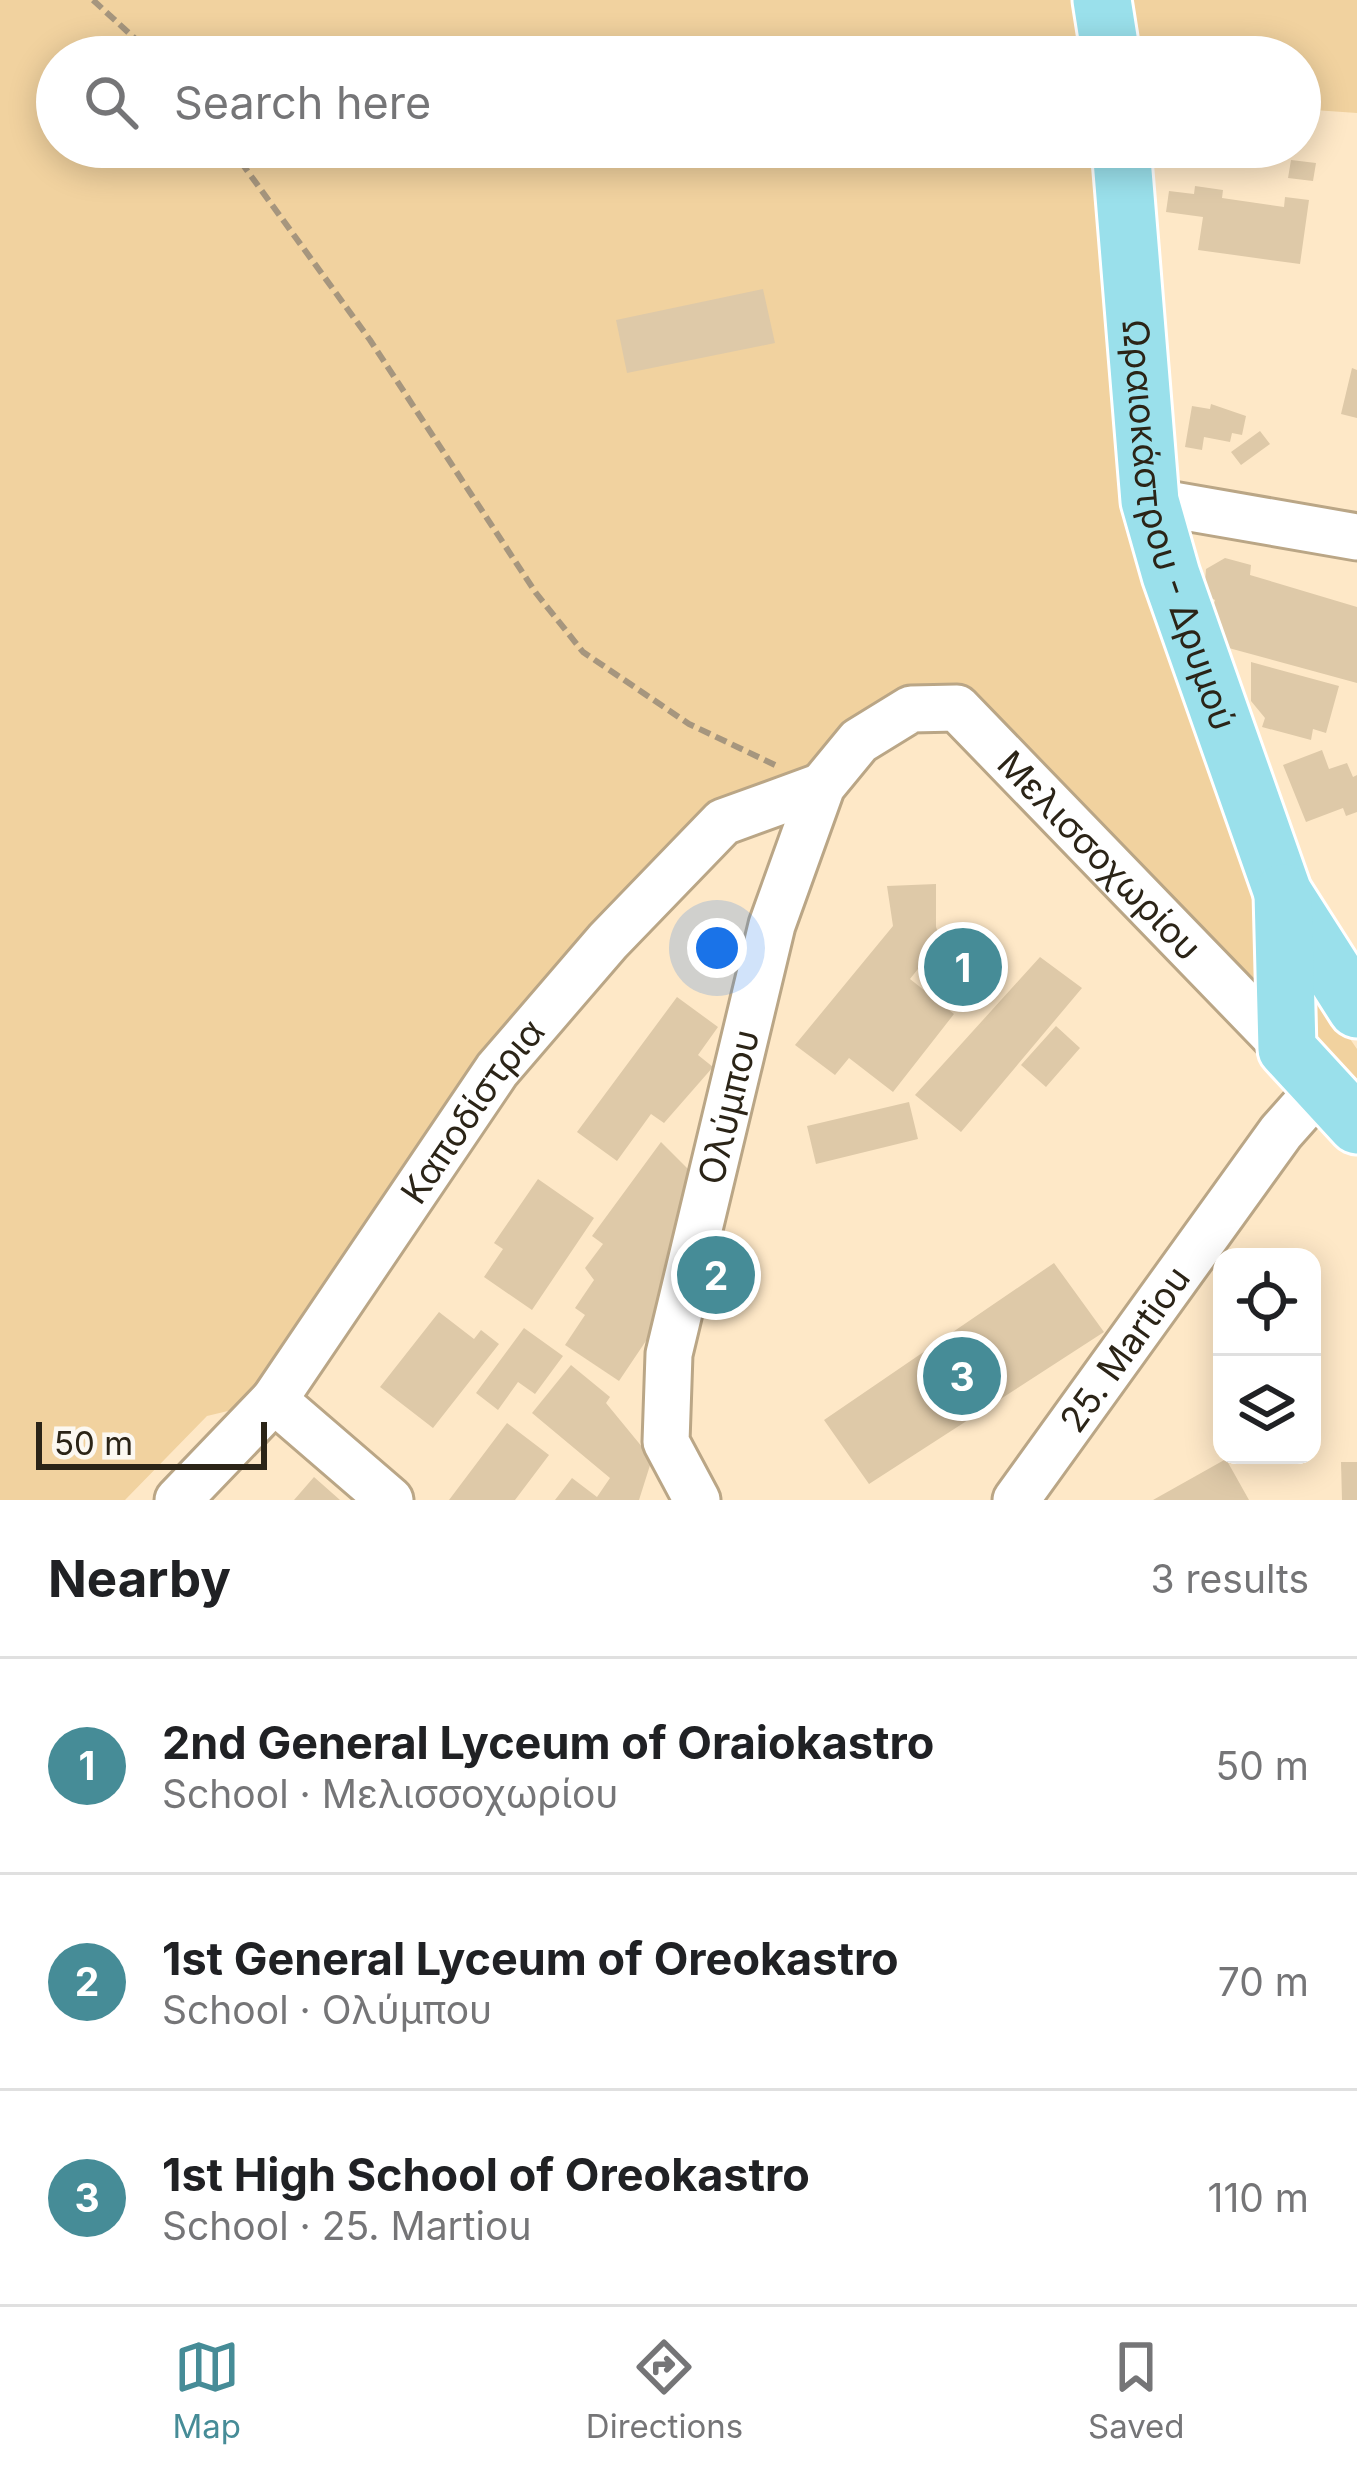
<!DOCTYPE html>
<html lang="en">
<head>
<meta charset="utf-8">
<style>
  :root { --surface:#fff; --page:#f2f2f2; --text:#202124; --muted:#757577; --line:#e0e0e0; --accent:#468c97 }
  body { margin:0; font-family:Inter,sans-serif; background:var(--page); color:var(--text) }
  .controls { position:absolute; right:36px; bottom:36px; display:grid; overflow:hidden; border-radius:24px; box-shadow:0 6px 30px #0003 }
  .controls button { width:108px; height:108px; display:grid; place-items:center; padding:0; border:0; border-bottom:3px solid var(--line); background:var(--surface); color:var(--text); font:60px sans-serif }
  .scale { position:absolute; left:36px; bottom:30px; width:231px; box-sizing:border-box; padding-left:12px; border:6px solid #2b2417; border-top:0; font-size:33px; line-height:42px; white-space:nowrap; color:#2b2417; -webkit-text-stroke:9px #fcf8f1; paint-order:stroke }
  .you { position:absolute; left:717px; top:948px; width:42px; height:42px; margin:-30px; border:9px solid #fff; border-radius:50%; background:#1a73e8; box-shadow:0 0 0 18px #1a73e833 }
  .badge { display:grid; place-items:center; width:78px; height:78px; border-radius:50%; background:var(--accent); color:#fff; font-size:39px; font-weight:700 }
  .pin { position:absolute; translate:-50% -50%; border:6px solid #fff; box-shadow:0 3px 12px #0006 }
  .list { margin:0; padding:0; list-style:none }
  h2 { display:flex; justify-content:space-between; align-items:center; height:156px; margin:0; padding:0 48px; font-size:51px }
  h2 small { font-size:39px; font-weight:400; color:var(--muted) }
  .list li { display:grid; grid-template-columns:78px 1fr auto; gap:36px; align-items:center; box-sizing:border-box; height:216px; padding:0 48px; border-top:3px solid var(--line) }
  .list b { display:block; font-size:45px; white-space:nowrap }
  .list p { margin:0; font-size:39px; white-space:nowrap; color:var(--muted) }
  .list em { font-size:39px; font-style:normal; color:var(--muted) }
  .icon { flex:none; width:66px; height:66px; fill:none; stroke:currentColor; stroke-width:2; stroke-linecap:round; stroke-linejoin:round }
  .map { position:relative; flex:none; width:1357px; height:1500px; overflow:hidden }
  .search { position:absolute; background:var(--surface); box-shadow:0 6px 30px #0003; left:36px; right:36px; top:36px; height:132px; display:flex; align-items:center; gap:30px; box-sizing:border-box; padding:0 42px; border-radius:66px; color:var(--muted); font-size:45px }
  .sheet { height:804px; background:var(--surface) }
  nav { display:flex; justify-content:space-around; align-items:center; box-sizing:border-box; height:168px; border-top:3px solid var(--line); background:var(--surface); font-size:33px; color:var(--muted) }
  nav a { display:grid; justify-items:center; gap:6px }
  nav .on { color:var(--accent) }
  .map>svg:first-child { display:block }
  .green { fill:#f1d29f }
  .building { fill:#dec9a8 }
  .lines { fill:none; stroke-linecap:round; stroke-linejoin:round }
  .minor-casing { stroke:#baa686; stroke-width:51 }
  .major-casing { stroke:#fff; stroke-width:63 }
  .path { stroke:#a6967e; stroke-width:6; stroke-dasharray:12 6; stroke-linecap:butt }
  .minor { stroke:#fff; stroke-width:45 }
  .major { stroke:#9ae0eb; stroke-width:57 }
  .labels { text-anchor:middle; stroke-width:10; stroke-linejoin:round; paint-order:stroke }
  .street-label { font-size:36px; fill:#2b2417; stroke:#fcf8f1 }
</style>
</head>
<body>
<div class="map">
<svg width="1357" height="1500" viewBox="0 0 1357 1500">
  <rect width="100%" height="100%" fill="#fee8c7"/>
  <!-- green -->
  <path class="green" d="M0,0H1357V113L1300,109V57H57V147H1121L1150,501L1283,893L1277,1063L948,726L918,725L800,810L730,839L509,1079L274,1400L207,1416L125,1500H0Z
    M1315,988L1357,1049V1094L1313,1045Z"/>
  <!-- building -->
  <path class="building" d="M1291,160L1316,163L1313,181L1288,178Z
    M1195,186L1223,190L1222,198L1284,207L1285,197L1309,200L1300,264L1198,250L1203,217L1166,212L1169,191L1194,194Z
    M763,289L775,343L627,373L616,320Z
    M1352,368L1357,370V418L1341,414Z
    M1211,404L1246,416L1242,435L1232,433L1230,442L1204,437L1202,450L1185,447L1192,406L1210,409Z
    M1260,431L1270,444L1241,465L1231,452Z
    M1225,558L1251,565L1250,575L1357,607V683L1203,641L1215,600L1204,594L1206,569Z
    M1251,662L1339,686L1326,733L1313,729L1311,740L1262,727L1265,718L1251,701Z
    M1322,750L1329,769L1347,763L1353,777L1357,775V812L1346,816L1343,808L1306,822L1283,765Z
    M936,884V927L941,940L910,979L954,1014L893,1092L849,1058L835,1075L795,1045L893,926L887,886Z
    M1040,957L1082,988L961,1132L915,1095Z
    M677,997L718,1027L698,1055L713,1067L664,1123L651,1114L617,1161L577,1132Z
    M1056,1026L1080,1048L1046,1087L1021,1065Z
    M909,1102L918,1139L816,1164L807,1126Z
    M661,1142L690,1171L658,1323L619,1381L565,1345L585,1315L575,1308L594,1280L585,1268L603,1244L592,1236Z
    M538,1179L594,1218L532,1310L484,1277L503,1249L494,1243Z
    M1054,1263L1104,1332L869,1484L824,1420Z
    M439,1312L474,1339L481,1330L499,1344L433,1428L380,1387Z
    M524,1328L563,1356L535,1394L518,1382L498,1410L476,1393Z
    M571,1365L610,1397L606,1403L652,1459L639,1500H555L572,1478L597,1497L610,1478L532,1413Z
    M507,1423L549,1455L515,1500H449Z
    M1226,1459L1249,1500H1153Z
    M1341,1462H1357V1500H1342Z
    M314,1477L340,1500H294Z"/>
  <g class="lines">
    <defs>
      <g id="minor">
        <path d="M1150,501L1357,537"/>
        <path d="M274,1400L390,1500"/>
        <path id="s1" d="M178,1500L274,1400L497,1070L608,941L723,822L822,786"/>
        <path id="s2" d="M697,1500L666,1442L669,1354L772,925L822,786L859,741L911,709L957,708L1287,1049"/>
        <path id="s3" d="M1016,1500L1281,1132L1321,1087"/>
      </g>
      <g id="major">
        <path d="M1102,0L1111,57"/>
        <path id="s4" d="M1121,147L1150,501L1171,575L1283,893L1357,1009"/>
        <path d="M1283,893L1287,1049L1357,1125"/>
      </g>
    </defs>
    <!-- minor casing -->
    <use href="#minor" class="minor-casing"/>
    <!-- major casing -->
    <use href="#major" class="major-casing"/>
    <!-- path -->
    <path class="path" d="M93,0L155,57
      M230,147L370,340L536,593L583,652L689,724L775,765"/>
    <!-- minor -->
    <use href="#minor" class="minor"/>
    <!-- major -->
    <use href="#major" class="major"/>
  </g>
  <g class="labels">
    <!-- street labels -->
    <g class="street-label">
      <text dy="13" stroke="none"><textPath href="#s4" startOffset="384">Ωραιοκάστρου - Δρυμού</textPath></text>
      <text dy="13" stroke="none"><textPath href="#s2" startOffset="1113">Μελισσοχωρίου</textPath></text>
      <text dy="13" stroke="none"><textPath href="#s2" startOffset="408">Ολύμπου</textPath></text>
      <text dy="13" stroke="none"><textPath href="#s1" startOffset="489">Καποδίστρια</textPath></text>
      <text dy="13" stroke="none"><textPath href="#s3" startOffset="186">25. Martiou</textPath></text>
    </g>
  </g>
</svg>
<div class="controls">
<button><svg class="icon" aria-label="locate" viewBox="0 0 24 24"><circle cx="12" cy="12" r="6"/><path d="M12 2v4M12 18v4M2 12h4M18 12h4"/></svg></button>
<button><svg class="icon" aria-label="layers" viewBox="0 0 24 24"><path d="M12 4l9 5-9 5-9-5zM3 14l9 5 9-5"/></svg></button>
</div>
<div class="scale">50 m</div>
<div class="you"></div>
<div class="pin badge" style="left:963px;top:967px">1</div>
<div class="pin badge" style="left:716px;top:1275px">2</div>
<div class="pin badge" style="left:962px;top:1376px">3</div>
<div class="search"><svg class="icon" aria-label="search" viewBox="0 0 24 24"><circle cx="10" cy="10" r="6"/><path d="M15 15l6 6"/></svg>Search here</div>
</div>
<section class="sheet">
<h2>Nearby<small>3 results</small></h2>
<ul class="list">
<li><span class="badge">1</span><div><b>2nd General Lyceum of Oraiokastro</b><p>School · Μελισσοχωρίου</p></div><em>50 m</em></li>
<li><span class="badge">2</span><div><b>1st General Lyceum of Oreokastro</b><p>School · Ολύμπου</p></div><em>70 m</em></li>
<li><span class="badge">3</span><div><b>1st High School of Oreokastro</b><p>School · 25. Martiou</p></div><em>110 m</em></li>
</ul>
</section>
<nav>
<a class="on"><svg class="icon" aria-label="map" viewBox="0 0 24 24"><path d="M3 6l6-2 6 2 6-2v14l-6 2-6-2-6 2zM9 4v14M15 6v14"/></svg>Map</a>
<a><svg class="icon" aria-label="directions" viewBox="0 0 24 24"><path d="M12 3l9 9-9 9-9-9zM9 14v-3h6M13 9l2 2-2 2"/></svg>Directions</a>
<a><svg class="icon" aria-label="saved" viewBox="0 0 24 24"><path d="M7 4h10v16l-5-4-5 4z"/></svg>Saved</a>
</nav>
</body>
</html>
